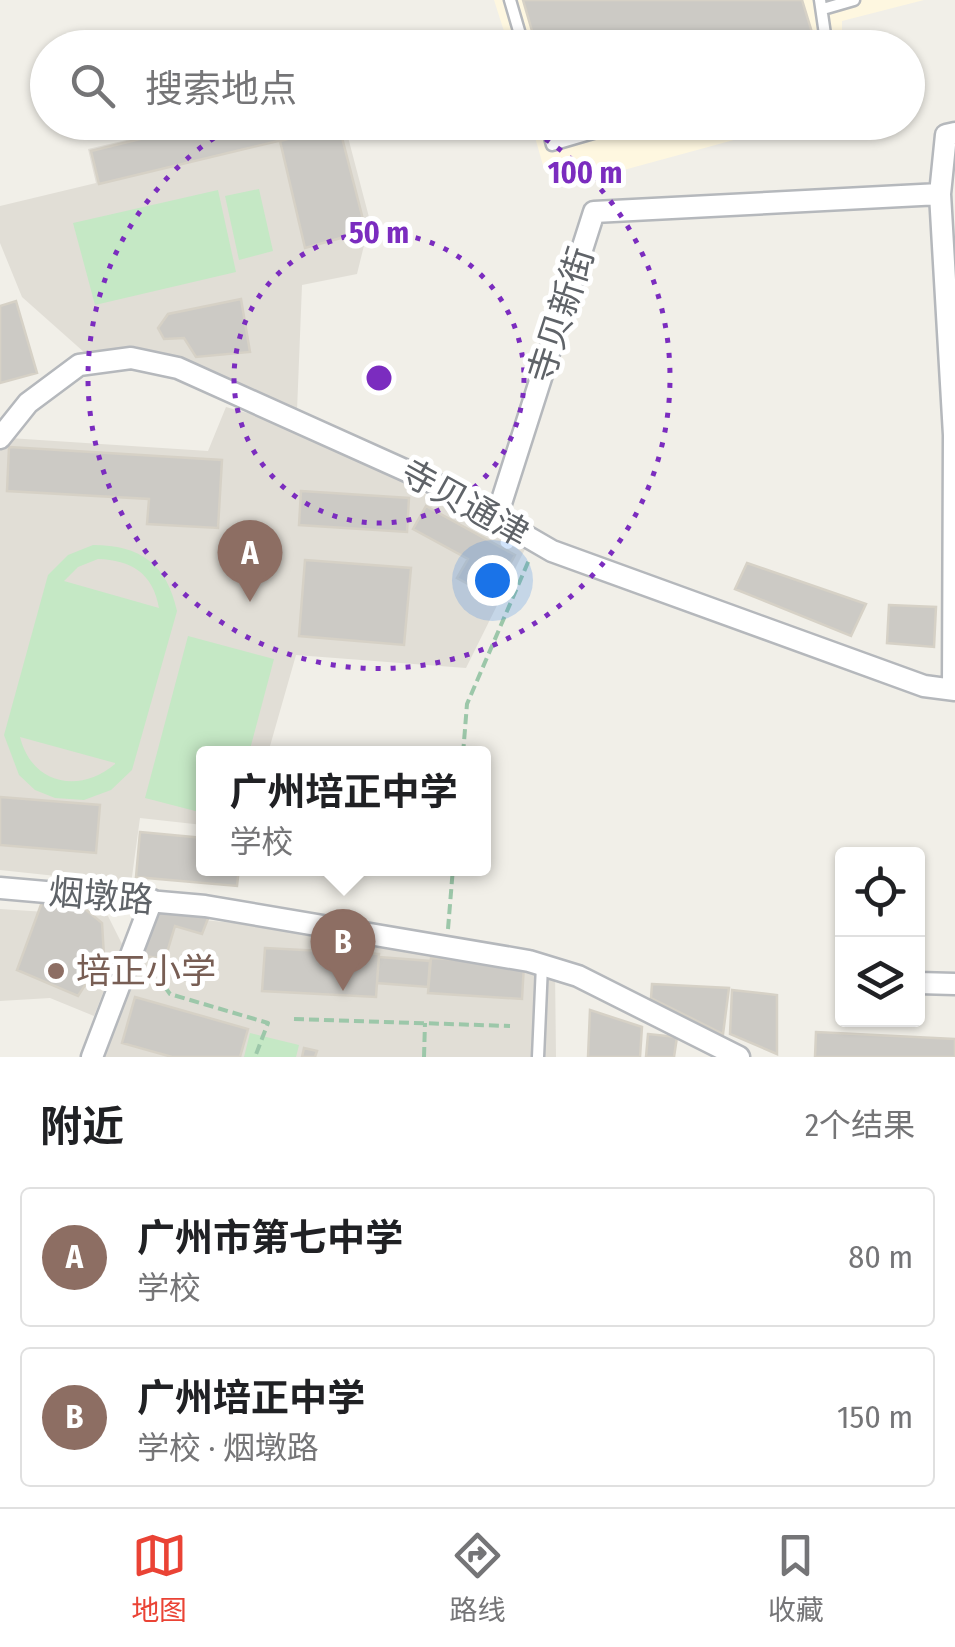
<!DOCTYPE html>
<html lang="zh">
<head>
<meta charset="utf-8">
<style>
  :root { --surface:#fff; --page:#f6f6f6; --text:#202124; --muted:#757577; --line:#e0e0e0; --accent:#ea4335 }
  body { margin:0; font-family:"Fira Sans Condensed","Noto Sans SC",sans-serif; background:var(--page); color:var(--text) }
  .controls { position:absolute; right:30px; bottom:30px; display:grid; overflow:hidden; border-radius:10px; box-shadow:0 2px 8px #0004 }
  .controls button { width:90px; height:90px; display:grid; place-items:center; padding:0; border:0; border-bottom:2px solid var(--line); background:var(--surface); color:var(--text); font:50px sans-serif }
  .you { position:absolute; left:492px; top:580px; width:35px; height:35px; margin:-25px; border:8px solid #fff; border-radius:50%; background:#1a73e8; box-shadow:0 0 0 15px #1a73e833 }
  .badge { display:grid; place-items:center; width:65px; height:65px; border-radius:50%; background:var(--accent); color:#fff; font-size:32px; font-weight:700 }
  .pin { position:absolute; translate:-50% -82px; filter:drop-shadow(0 2px 5px #0008) }
  .pin::after { content:''; position:absolute; top:52px; width:35px; height:30px; background:inherit; clip-path:polygon(0 0,100% 0,50% 100%) }
  .popup { position:absolute; left:196px; top:746px; width:295px; height:130px; box-sizing:border-box; display:grid; place-content:center; border-radius:10px; background:var(--surface); filter:drop-shadow(0 2px 8px #0005); font-size:32px; white-space:nowrap; color:var(--muted) }
  .popup b { font-size:38px; color:var(--text) }
  .popup::after { content:''; position:absolute; left:50%; top:100%; margin-left:-20px; border:20px solid transparent; border-top-color:var(--surface) }
  .list { margin:0; padding:0; list-style:none }
  h2 { display:flex; justify-content:space-between; align-items:center; height:130px; margin:0; padding:0 40px; font-size:42px }
  h2 small { font-size:32px; font-weight:400; color:var(--muted) }
  .list li { display:grid; grid-template-columns:65px 1fr auto; gap:30px; align-items:center; box-sizing:border-box; height:140px; margin:0 20px 20px; padding:0 20px; border:2px solid var(--line); border-radius:10px }
  .list b { display:block; font-size:38px; white-space:nowrap }
  .list p { margin:0; font-size:32px; white-space:nowrap; color:var(--muted) }
  .list em { font-size:32px; font-style:normal; color:var(--muted) }
  .icon { flex:none; width:55px; height:55px; fill:none; stroke:currentColor; stroke-width:2; stroke-linecap:round; stroke-linejoin:round }
  .map { position:relative; flex:none; width:955px; height:1057px; overflow:hidden }
  .search { position:absolute; background:var(--surface); box-shadow:0 2px 8px #0004; left:30px; right:30px; top:30px; height:110px; display:flex; align-items:center; gap:25px; box-sizing:border-box; padding:0 35px; border-radius:55px; color:var(--muted); font-size:38px }
  .sheet { height:450px; background:var(--surface) }
  nav { display:flex; justify-content:space-around; align-items:center; box-sizing:border-box; height:140px; border-top:2px solid var(--line); background:var(--surface); font-size:28px; color:var(--muted) }
  nav a { display:grid; justify-items:center; gap:5px }
  nav .on { color:var(--accent) }
  .map>svg:first-child { display:block }
  .commercial { fill:#fef7e0 }
  .education { fill:#e1ded6 }
  .green { fill:#c5e8c5; fill-rule:evenodd }
  .building { fill:#cccac5; stroke:#d6d1c6; stroke-width:2.5 }
  .lines { fill:none; stroke-linecap:round; stroke-linejoin:round }
  .service-casing { stroke:#b5b8bc; stroke-width:15 }
  .minor-casing { stroke:#b5b8bc; stroke-width:25 }
  .path { stroke:#9cc7a9; stroke-width:4; stroke-dasharray:10 5; stroke-linecap:butt }
  .service { stroke:#fff; stroke-width:10 }
  .minor { stroke:#fff; stroke-width:20 }
  .ring { fill:none; stroke:#7b2cbf; stroke-width:5; stroke-dasharray:5 10 }
  .education-dot { fill:#8d6e63; stroke:#fff; stroke-width:4 }
  .labels { text-anchor:middle; stroke-width:10; stroke-linejoin:round; paint-order:stroke }
  .street-label { font-size:35px; fill:#5f6368; stroke:#fff }
  .education-label { font-size:35px; fill:#785e54; stroke:#fff; text-anchor:start }
  .centre { fill:#7b2cbf; stroke:#fff; stroke-width:5 }
  .ring-label { font-size:30px; text-anchor:middle; font-weight:bold; fill:#7b2cbf; stroke:#fff; stroke-width:10; stroke-linejoin:round; paint-order:stroke }
</style>
</head>
<body>
<div class="map">
<svg width="955" height="1057" viewBox="0 0 955 1057">
  <rect width="100%" height="100%" fill="#f1efe8"/>
  <!-- commercial -->
  <path class="commercial" d="M494,0H924L842,21V48L509,47Z
    M531,123H796L576,183L544,169Z"/>
  <!-- education -->
  <path class="education" d="M344,122L370,221L357,274L302,285L297,411L135,346L85,353L22,297L0,243V206L96,183L88,149L199,123Z
    M226,407L275,421L352,454L525,549L466,668L296,655L268,753L203,754V825L140,818L131,884L0,870V449L9,438L208,451Z
    M0,909L108,916L122,944L94,1016L50,998L0,1001Z
    M161,916L266,926L555,970L556,1057H103Z"/>
  <!-- green -->
  <path class="green" d="M259,189L273,251L239,260L225,196Z
    M218,190L236,272L95,305L73,223Z
    M93,545C140,545 167,564 177,611L132,770L111,790L84,800L55,798L35,790L19,775L4,735L48,575L68,555ZM98,559C131,560 153,573 159,608L64,581L78,567ZM20,737L115,763V764C80,794 32,785 20,737Z
    M188,636L274,659L249,753L203,754V813L145,798Z
    M250,1033L299,1045L296,1057H244Z"/>
  <!-- building -->
  <path class="building" d="M523,0H802L814,39L783,48H537Z
    M210,122H310L297,126L299,136L99,184L91,151Z
    M310,122H338L366,231L305,248L280,141L299,136L297,126Z
    M241,299L250,352L196,357L184,338L164,339L158,328L168,314Z
    M16,301L37,373L0,383V306Z
    M9,447L222,460L218,528L147,524L149,499L7,491Z
    M301,491L409,498L407,532L299,525Z
    M426,506L515,555L492,597L457,578L468,559L413,529Z
    M305,560L411,568L404,645L299,636Z
    M747,563L866,604L851,636L735,589Z
    M889,605L936,607L934,647L887,643Z
    M0,797L100,805L96,853L0,845Z
    M140,832L203,838V868H239L237,886L136,877Z
    M42,902L84,908L102,923L104,956L78,996L17,970Z
    M158,907L209,916L202,934L175,926L165,959L138,955Z
    M265,948L379,954L376,997L262,991Z
    M379,957L430,961L428,987L377,983Z
    M431,958L524,964L522,999L428,993Z
    M652,984L729,988L723,1034L651,998Z
    M732,990L777,995V1054L730,1034Z
    M135,997L248,1029L240,1057H172L122,1043Z
    M590,1010L642,1027L640,1057H588Z
    M816,1032L955,1039V1057H815Z
    M648,1034L677,1037L674,1057H646Z
    M304,1048L317,1051L315,1057H302Z"/>
  <g class="lines">
    <defs>
      <path id="service" d="M510,0L524,48
        M820,0L827,48
        M823,9L854,0
        M546,122L552,145L631,122
        M538,1057L542,965"/>
      <path id="minor" d="M0,438L28,403L79,365L131,358L178,368L438,485L552,551L924,686L955,690
        M496,519L594,212L940,194
        M953,689L954,435L940,194L946,135L955,133
        M0,888L205,906L529,961L578,976L739,1057
        M918,983L955,984
        M92,1057L152,900"/>
    </defs>
    <!-- service casing -->
    <use href="#service" class="service-casing"/>
    <!-- minor casing -->
    <use href="#minor" class="minor-casing"/>
    <!-- path -->
    <path class="path" d="M463,754L467,704L529,560
      M448,929L453,868
      M164,972L162,983L170,994L268,1023L255,1057
      M294,1019L510,1026
      M424,1057L425,1023"/>
    <!-- service -->
    <use href="#service" class="service"/>
    <!-- minor -->
    <use href="#minor" class="minor"/>
  </g>
  <!-- distance rings -->
  <g class="ring">
    <circle cx="379" cy="378" r="145"/>
    <path d="M520 123A291 291 0 1 1 238 123"/>
  </g>
  <!-- markers -->
  <circle class="education-dot" cx="56" cy="971" r="10"/>
  <g class="labels">
    <!-- street labels -->
    <g class="street-label">
      <text transform="translate(561 315) rotate(-72)" y="12">寺贝新街</text>
      <text transform="translate(465 503) rotate(29)" y="12">寺贝通津</text>
      <text transform="translate(101 896) rotate(5)" y="12">烟墩路</text>
    </g>
    <!-- education labels -->
    <g class="education-label">
      <text x="76" y="983">培正小学</text>
    </g>
  </g>
  <circle cx="379" cy="378" r="15" class="centre"/>
  <g class="ring-label">
    <text x="585" y="183">100 m</text>
    <text x="379" y="243">50 m</text>
  </g>
</svg>
<div class="controls">
<button><svg class="icon" aria-label="locate" viewBox="0 0 24 24"><circle cx="12" cy="12" r="6"/><path d="M12 2v4M12 18v4M2 12h4M18 12h4"/></svg></button>
<button><svg class="icon" aria-label="layers" viewBox="0 0 24 24"><path d="M12 4l9 5-9 5-9-5zM3 14l9 5 9-5"/></svg></button>
</div>
<div class="you"></div>
<div class="pin badge" style="left:250px;top:602px;background:#8d6e63">A</div>
<div class="pin badge" style="left:343px;top:991px;background:#8d6e63">B</div>
<div class="popup"><b>广州培正中学</b>学校</div>
<div class="search"><svg class="icon" aria-label="search" viewBox="0 0 24 24"><circle cx="10" cy="10" r="6"/><path d="M15 15l6 6"/></svg>搜索地点</div>
</div>
<section class="sheet">
<h2>附近<small>2个结果</small></h2>
<ul class="list">
<li><span class="badge" style="background:#8d6e63">A</span><div><b>广州市第七中学</b><p>学校</p></div><em>80 m</em></li>
<li><span class="badge" style="background:#8d6e63">B</span><div><b>广州培正中学</b><p>学校 · 烟墩路</p></div><em>150 m</em></li>
</ul>
</section>
<nav>
<a class="on"><svg class="icon" aria-label="map" viewBox="0 0 24 24"><path d="M3 6l6-2 6 2 6-2v14l-6 2-6-2-6 2zM9 4v14M15 6v14"/></svg>地图</a>
<a><svg class="icon" aria-label="directions" viewBox="0 0 24 24"><path d="M12 3l9 9-9 9-9-9zM9 14v-3h6M13 9l2 2-2 2"/></svg>路线</a>
<a><svg class="icon" aria-label="saved" viewBox="0 0 24 24"><path d="M7 4h10v16l-5-4-5 4z"/></svg>收藏</a>
</nav>
</body>
</html>
